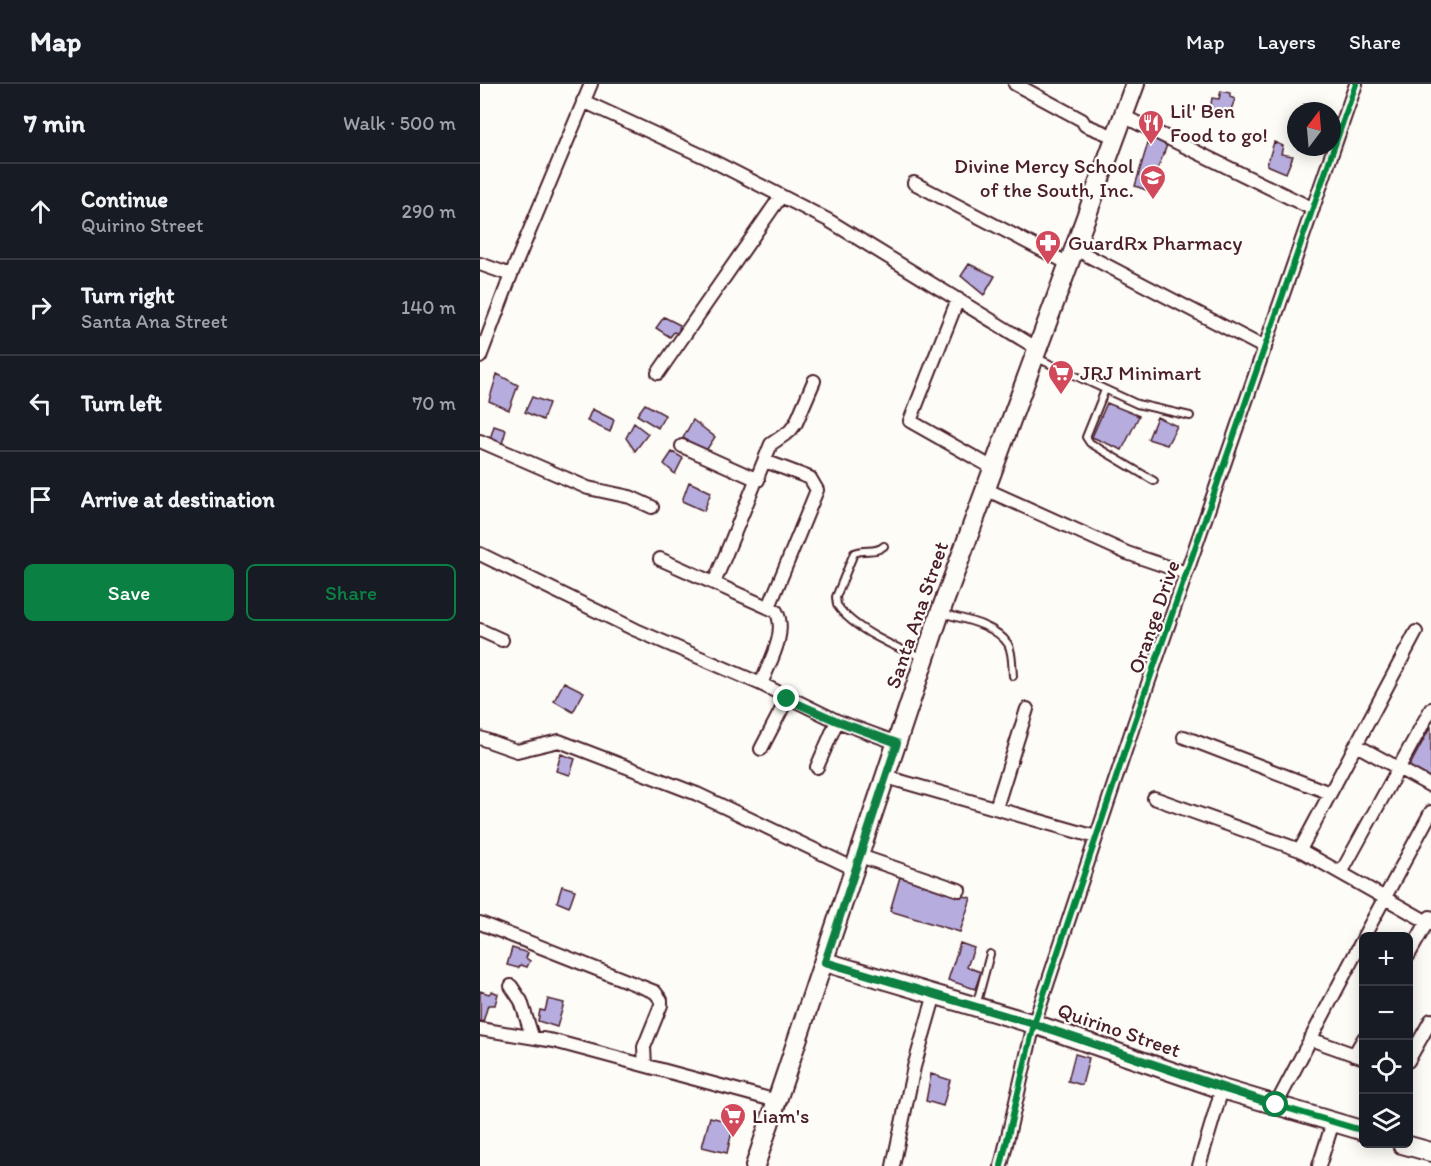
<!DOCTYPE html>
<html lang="en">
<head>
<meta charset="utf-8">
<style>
  :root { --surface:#171b24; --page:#242831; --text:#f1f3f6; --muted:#9ea1a6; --line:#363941; --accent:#0b8043 }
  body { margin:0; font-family:Itim,sans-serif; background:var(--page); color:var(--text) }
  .controls { position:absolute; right:18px; bottom:18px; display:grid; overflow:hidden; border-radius:9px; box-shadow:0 3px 15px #0003 }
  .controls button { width:54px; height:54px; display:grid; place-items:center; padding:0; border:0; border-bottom:2px solid var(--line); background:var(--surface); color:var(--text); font:30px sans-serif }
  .compass { position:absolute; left:807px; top:18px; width:54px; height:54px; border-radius:50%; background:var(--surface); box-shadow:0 3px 15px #0003; rotate:16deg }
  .stop { position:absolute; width:18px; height:18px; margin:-14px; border:4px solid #0b8043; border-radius:50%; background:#fff }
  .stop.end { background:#0b8043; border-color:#fff; box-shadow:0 2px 6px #0008 }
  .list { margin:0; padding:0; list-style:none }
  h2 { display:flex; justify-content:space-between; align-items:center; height:78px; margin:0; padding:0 24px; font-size:26px }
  h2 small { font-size:20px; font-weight:400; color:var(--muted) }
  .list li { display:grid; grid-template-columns:39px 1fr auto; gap:18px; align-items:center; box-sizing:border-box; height:96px; padding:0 24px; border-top:2px solid var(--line) }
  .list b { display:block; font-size:22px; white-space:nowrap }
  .list p { margin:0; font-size:20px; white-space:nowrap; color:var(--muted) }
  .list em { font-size:20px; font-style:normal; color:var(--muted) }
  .actions { display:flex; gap:12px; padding:18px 24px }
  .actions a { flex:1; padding:14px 0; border:2px solid var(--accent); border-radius:9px; text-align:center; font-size:21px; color:var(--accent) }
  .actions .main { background:var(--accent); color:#fff }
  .icon { flex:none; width:33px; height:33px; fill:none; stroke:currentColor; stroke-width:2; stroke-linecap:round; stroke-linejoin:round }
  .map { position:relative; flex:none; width:951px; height:1082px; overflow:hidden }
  header { display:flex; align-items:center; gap:36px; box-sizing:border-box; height:84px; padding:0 30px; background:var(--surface); border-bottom:2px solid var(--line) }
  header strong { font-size:28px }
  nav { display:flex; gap:33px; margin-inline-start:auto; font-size:21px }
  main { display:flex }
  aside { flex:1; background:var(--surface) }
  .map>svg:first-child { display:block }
  .building { fill:#b6acdd; stroke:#4a1f2b; stroke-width:1.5 }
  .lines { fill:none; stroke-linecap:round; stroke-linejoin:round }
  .lane-casing { stroke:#4a1f2b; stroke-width:10 }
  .street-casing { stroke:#4a1f2b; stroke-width:16 }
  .secondary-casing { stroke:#4a1f2b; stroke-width:22 }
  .lane { stroke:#fdfcf7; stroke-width:6 }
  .street { stroke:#fdfcf7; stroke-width:12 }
  .secondary { stroke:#fdfcf7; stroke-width:18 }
  .cycleway-casing { stroke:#fdfcf7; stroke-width:10 }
  .cycleway { stroke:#00873e; stroke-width:6 }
  .route { stroke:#0b8043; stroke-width:8 }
  .labels { text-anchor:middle; stroke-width:4.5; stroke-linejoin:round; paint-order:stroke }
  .poi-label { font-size:21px; fill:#4a1f2b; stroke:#fdfcf7; text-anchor:start }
  .street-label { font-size:21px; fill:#4a1f2b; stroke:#fdfcf7 }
</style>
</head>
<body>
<header>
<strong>Map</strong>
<nav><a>Map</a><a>Layers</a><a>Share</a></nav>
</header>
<main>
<aside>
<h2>7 min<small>Walk · 500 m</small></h2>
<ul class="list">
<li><svg class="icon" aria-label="ahead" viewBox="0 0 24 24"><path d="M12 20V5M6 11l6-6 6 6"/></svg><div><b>Continue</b><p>Quirino Street</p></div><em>290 m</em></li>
<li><svg class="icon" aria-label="right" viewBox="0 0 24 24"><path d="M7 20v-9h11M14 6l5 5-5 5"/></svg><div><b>Turn right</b><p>Santa Ana Street</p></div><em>140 m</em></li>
<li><svg class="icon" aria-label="left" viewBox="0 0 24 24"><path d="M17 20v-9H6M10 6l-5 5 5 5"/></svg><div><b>Turn left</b></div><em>70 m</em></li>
<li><svg class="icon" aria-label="arrive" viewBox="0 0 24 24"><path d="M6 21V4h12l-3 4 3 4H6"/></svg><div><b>Arrive at destination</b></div></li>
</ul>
<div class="actions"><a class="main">Save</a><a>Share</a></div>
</aside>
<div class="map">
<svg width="951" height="1082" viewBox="0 0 951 1082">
  <rect width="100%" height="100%" fill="#fdfcf7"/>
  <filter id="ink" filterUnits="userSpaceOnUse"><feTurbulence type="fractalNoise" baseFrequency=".0167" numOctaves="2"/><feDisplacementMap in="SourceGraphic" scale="12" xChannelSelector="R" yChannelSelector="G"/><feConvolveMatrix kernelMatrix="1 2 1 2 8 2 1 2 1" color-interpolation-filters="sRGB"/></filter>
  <g filter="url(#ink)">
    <!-- building -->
    <path class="building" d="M741,7L750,9V13L755,15L749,31L730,26L732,14L739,15Z
      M670,52L687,61L669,107L655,102Z
      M794,58L803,62L801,70L813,72L806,89L787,81Z
      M489,180L515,192L504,211L481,192Z
      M184,233L200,241L198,250L194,248L190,253L176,244Z
      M17,290L38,301L29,326L9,317Z
      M52,313L69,319L63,336L45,328Z
      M627,319L659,332L642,366L612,353Z
      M165,320L185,331L178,344L157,331Z
      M112,325L134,336L130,348L107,337Z
      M677,333L697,342L687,361L668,355Z
      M213,336L235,353L225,368L203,354Z
      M154,339L168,350L155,367L146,354Z
      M14,342L26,346L22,360L10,355Z
      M192,368L203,374L195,390L184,380Z
      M209,398L231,408L224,427L202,417Z
      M84,598L104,608L93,628L74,617Z
      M951,642V694L929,683Z
      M81,670L95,675L90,691L76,687Z
      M420,793L491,814L480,848L410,827Z
      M82,802L95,806L89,823L77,818Z
      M480,859L494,864L487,883L501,888L495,905L468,896Z
      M32,864L48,869L46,874L50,877L47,883L41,881L38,884L27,881Z
      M0,907L9,910L12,907L18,910L15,921H8L3,938L0,937Z
      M68,915L84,919L77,943L58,937L60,926L65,927Z
      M595,970L609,974L602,1001L588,997Z
      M451,990L470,996L463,1022L446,1017Z
      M230,1033L254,1039L247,1069L222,1063Z"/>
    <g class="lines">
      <defs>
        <path id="lane" d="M557,274L657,320L710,332
          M625,306L606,353L610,359L674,397
          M404,462C395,470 385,464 374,469L356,513L357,521C372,544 418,566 444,573
          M461,529C482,535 515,540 528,560C533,569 532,582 533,592
          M496,922L510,870"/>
        <path id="street" d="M535,0L602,36L605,41L635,53
          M103,17L225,73L348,136L558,265
          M643,32L833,125
          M434,99L589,180
          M595,165L785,264
          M0,180L31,191
          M478,215L430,337L513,384
          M0,273L31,191L111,0
          M178,289L301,112
          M0,357L108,404L150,413L172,423
          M202,362L278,396
          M285,377L330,394L337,406L289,523
          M505,405L647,469L706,489
          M0,470L156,546L281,600L357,637L417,659
          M180,475L296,527C308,548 289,579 281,600
          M234,499L291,360L310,347L316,339L334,297
          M0,546L22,556
          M704,653L850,709
          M0,654L37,667L79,657L217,710L375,785
          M876,661L951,702
          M281,665L307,615
          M337,683L357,637
          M406,693L616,753
          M674,714L820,766L951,840
          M516,724L547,625
          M820,766L936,548
          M380,772L479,806
          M861,789L951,625
          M0,839L175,908L181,916V921L164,963L165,981
          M884,852L951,728
          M928,872L950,833
          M31,902L41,917L52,952
          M0,945L74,957L297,1017
          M830,955L884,974
          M874,971L884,954
          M928,977L951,936
          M796,1021L884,853
          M413,1082L434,983L455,910
          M521,1082L554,940L654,640L876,0
          M719,1082L742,1005
          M839,1082L853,1038"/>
        <path id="secondary" d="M345,878L554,940L742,1005L884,1047
          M922,1060L951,1068
          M275,1082L460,529L655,0"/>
      </defs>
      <!-- lane casing -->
      <use href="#lane" class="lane-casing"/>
      <!-- street casing -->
      <use href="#street" class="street-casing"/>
      <!-- secondary casing -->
      <use href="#secondary" class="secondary-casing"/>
      <!-- lane -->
      <use href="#lane" class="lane"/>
      <!-- street -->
      <use href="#street" class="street"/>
      <!-- secondary -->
      <use href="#secondary" class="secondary"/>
      <defs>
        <path id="cycleway" d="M345,878L554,940L742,1005L884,1047
          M521,1082L554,940L654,640L876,0"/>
      </defs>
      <!-- cycleway casing -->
      <use href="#cycleway" class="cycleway-casing"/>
      <!-- cycleway -->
      <use href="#cycleway" class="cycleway"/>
    </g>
  </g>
  <g class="lines" filter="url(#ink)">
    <!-- route -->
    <path class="route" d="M307,615L357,637L417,659L345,878L554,940L796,1021"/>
  </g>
  <!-- icons -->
  <defs>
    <symbol id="restaurant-pin" viewBox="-11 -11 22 30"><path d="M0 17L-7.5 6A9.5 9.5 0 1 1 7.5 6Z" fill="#d1495b" stroke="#fdfcf7"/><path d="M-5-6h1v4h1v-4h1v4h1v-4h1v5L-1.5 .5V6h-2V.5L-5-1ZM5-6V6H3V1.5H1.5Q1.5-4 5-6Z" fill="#fff"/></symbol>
    <symbol id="school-pin" viewBox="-11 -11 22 30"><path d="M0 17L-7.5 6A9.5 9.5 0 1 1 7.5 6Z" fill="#d1495b" stroke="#fdfcf7"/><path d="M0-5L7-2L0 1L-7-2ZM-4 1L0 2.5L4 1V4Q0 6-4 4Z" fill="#fff"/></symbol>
    <symbol id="pharmacy-pin" viewBox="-11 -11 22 30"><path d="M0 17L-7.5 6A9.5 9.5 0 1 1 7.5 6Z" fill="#d1495b" stroke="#fdfcf7"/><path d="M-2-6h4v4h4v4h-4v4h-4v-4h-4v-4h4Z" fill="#fff"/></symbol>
    <symbol id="supermarket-pin" viewBox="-11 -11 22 30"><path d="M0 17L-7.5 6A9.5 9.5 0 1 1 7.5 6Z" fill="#d1495b" stroke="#fdfcf7"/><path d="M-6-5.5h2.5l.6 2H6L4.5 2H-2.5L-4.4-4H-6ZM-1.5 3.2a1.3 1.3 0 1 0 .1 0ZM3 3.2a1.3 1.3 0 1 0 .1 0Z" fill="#fff"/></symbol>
  </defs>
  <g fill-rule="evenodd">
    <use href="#restaurant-pin" x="656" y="24" width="30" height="40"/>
    <use href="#school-pin" x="658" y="79" width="30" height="40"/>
    <use href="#pharmacy-pin" x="553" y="144" width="30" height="40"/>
    <use href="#supermarket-pin" x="566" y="274" width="30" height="40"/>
    <use href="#supermarket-pin" x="238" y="1017" width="30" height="40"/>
  </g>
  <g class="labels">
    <!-- poi labels -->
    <g class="poi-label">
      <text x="690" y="34">Lil' Ben<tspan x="690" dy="24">Food to go!</tspan></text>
      <text x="654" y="89" text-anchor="end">Divine Mercy School<tspan x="654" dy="24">of the South, Inc.</tspan></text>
      <text x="588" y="166">GuardRx Pharmacy</text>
      <text x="600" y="296">JRJ Minimart</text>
      <text x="272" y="1039">Liam's</text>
    </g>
    <!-- street labels -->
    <g class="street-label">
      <text transform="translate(437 531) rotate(-71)" y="7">Santa Ana Street</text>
      <text transform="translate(674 533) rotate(-71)" y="7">Orange Drive</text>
      <text transform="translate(639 946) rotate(19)" y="7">Quirino Street</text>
    </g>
  </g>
</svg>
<div class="controls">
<button>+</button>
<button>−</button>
<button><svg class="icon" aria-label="locate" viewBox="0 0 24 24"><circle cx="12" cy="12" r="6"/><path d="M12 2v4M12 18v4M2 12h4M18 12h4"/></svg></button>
<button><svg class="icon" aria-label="layers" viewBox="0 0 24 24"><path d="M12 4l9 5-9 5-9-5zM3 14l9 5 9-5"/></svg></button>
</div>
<svg class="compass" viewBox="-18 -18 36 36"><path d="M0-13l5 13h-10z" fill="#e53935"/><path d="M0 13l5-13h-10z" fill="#9ea1a6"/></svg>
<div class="stop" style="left:796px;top:1021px"></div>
<div class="stop end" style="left:307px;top:615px"></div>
</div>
</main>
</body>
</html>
